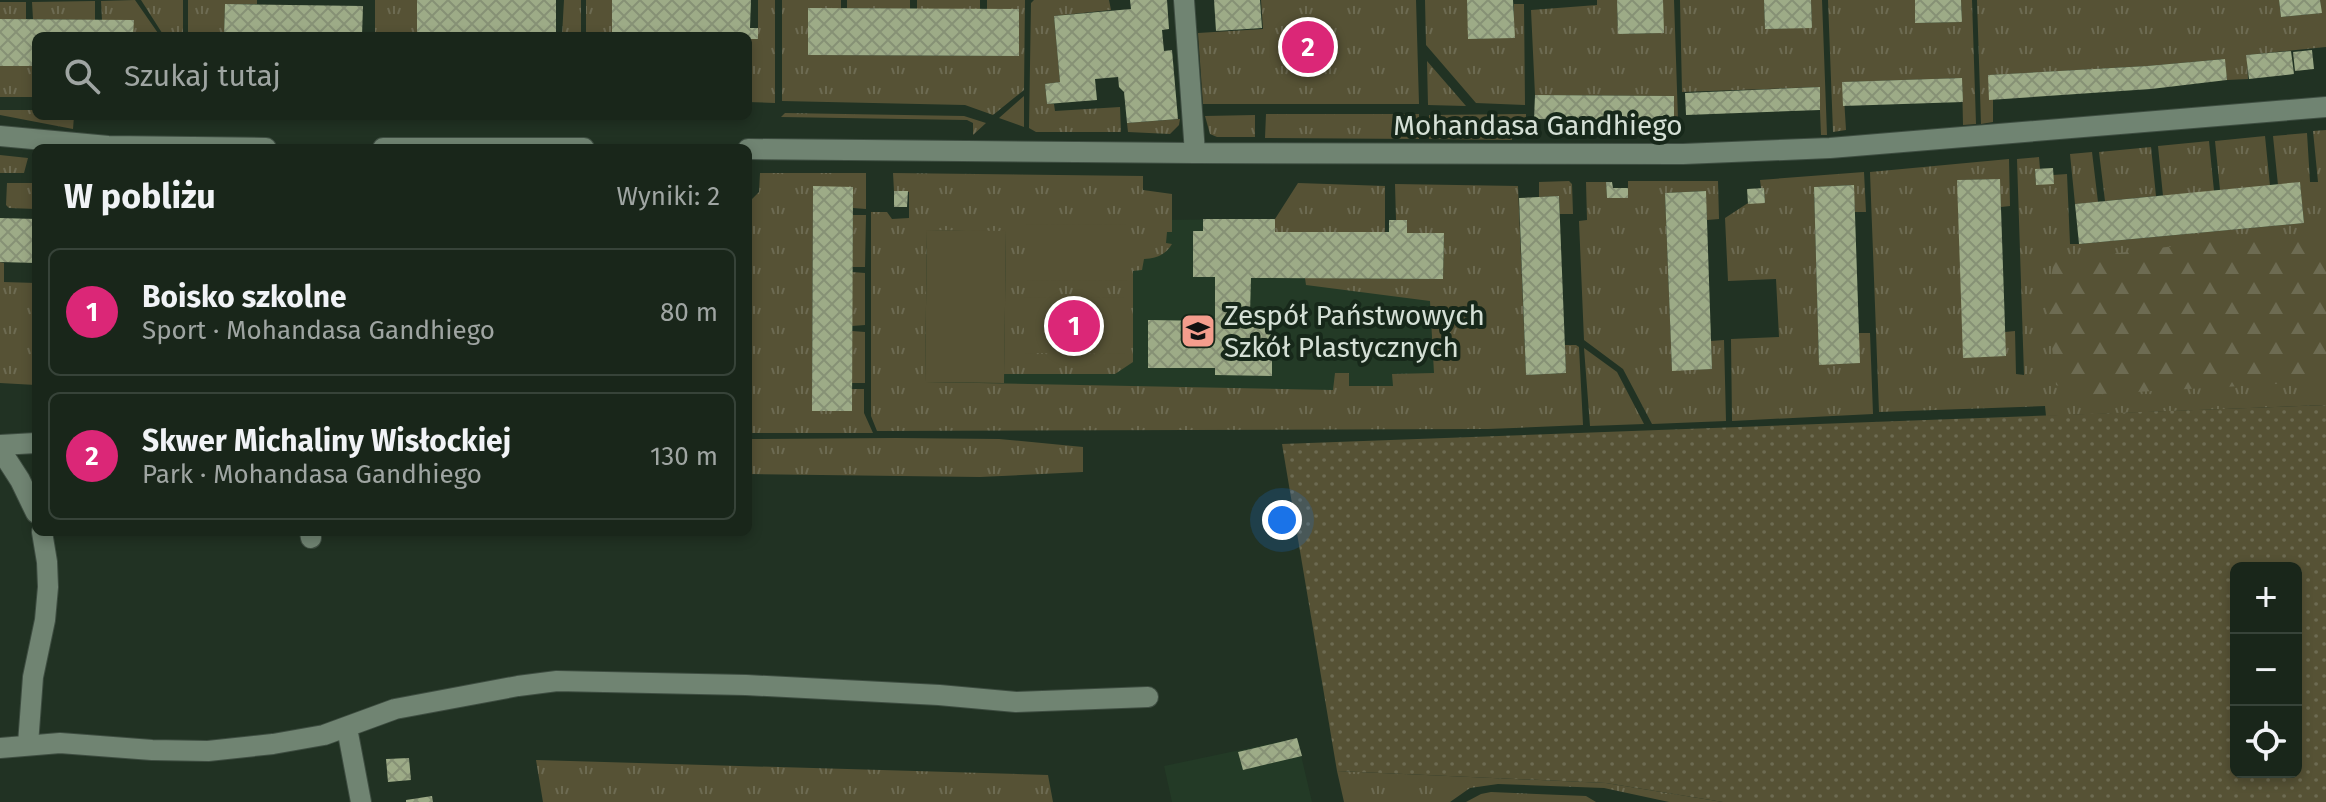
<!DOCTYPE html>
<html lang="pl">
<head>
<meta charset="utf-8">
<style>
  :root { --surface:#19261a; --page:#222e23; --text:#f1f3f6; --muted:#9fa5a2; --line:#374339; --accent:#db2777 }
  body { margin:0; font-family:"Fira Sans",sans-serif; background:var(--page); color:var(--text) }
  .controls { position:absolute; right:24px; bottom:24px; display:grid; overflow:hidden; border-radius:12px; box-shadow:0 4px 12px #0003 }
  .controls button { width:72px; height:72px; display:grid; place-items:center; padding:0; border:0; border-bottom:2px solid var(--line); background:var(--surface); color:var(--text); font:40px sans-serif }
  .you { position:absolute; left:1282px; top:520px; width:28px; height:28px; margin:-20px; border:6px solid #fff; border-radius:50%; background:#1a73e8; box-shadow:0 0 0 12px #1a73e833 }
  .badge { display:grid; place-items:center; width:52px; height:52px; border-radius:50%; background:var(--accent); color:#fff; font-size:26px; font-weight:700 }
  .pin { position:absolute; translate:-50% -50%; border:4px solid #fff; box-shadow:0 2px 8px #0006 }
  .list { margin:0; padding:0; list-style:none }
  h2 { display:flex; justify-content:space-between; align-items:center; height:104px; margin:0; padding:0 32px; font-size:34px }
  h2 small { font-size:26px; font-weight:400; color:var(--muted) }
  .list li { display:grid; grid-template-columns:52px 1fr auto; gap:24px; align-items:center; box-sizing:border-box; height:128px; margin:0 16px 16px; padding:0 16px; border:2px solid var(--line); border-radius:12px }
  .list b { display:block; font-size:30px; white-space:nowrap }
  .list p { margin:0; font-size:26px; white-space:nowrap; color:var(--muted) }
  .list em { font-size:26px; font-style:normal; color:var(--muted) }
  .icon { flex:none; width:44px; height:44px; fill:none; stroke:currentColor; stroke-width:2; stroke-linecap:round; stroke-linejoin:round }
  .map { position:relative; flex:none; width:2326px; height:802px; overflow:hidden }
  .search { position:absolute; background:var(--surface); box-shadow:0 4px 12px #0003; left:32px; top:32px; width:720px; height:88px; display:flex; align-items:center; gap:20px; box-sizing:border-box; padding:0 28px; border-radius:12px; color:var(--muted); font-size:30px }
  .panel { position:absolute; background:var(--surface); box-shadow:0 4px 12px #0003; left:32px; top:144px; width:720px; height:392px; border-radius:12px }
  .map>svg:first-child { display:block }
  .built { fill:#233a26 }
  .grass { fill:url(#grass-tufts) }
  .forest { fill:url(#forest-firs) }
  .garden { fill:url(#garden-dots); fill-rule:evenodd }
  .pitch { fill:#565235 }
  .building { fill:url(#building-cross-hatch) }
  .lines { fill:none; stroke-linecap:round; stroke-linejoin:round }
  .minor-casing { stroke:#3e4d41; stroke-width:22 }
  .minor { stroke:#708472; stroke-width:20 }
  .labels { text-anchor:middle; stroke-width:8; stroke-linejoin:round; paint-order:stroke }
  .street-label { font-size:28px; fill:#d5e0d6; stroke:#17281a }
  .poi-label { font-size:28px; fill:#d5e0d6; stroke:#17281a; text-anchor:start }
</style>
</head>
<body>
<div class="map">
<svg width="2326" height="802" viewBox="0 0 2326 802">
  <defs>
    <pattern id="grass-tufts" width="24" height="20" patternUnits="userSpaceOnUse" patternTransform="scale(2)"><rect width="24" height="20" fill="#565235"/><path d="M3 7l-1-3M5 7V3M7 7l1-3M15 17l-1-3M17 17v-4M19 17l1-3" fill="none" stroke="#6d6b52"/></pattern>
    <pattern id="forest-firs" width="22" height="20" patternUnits="userSpaceOnUse" patternTransform="scale(2)"><rect width="22" height="20" fill="#565235"/><path d="M5 1l3.5 6h-7zM16 11l3.5 6h-7z" fill="#6d6b52"/></pattern>
    <pattern id="garden-dots" width="8" height="8" patternUnits="userSpaceOnUse" patternTransform="scale(2)"><rect width="8" height="8" fill="#565235"/><path d="M2 2h.1M6 6h.1" fill="none" stroke="#6d6b52" stroke-width="1.8" stroke-linecap="round"/></pattern>
    <pattern id="building-cross-hatch" width="8" height="8" patternUnits="userSpaceOnUse" patternTransform="scale(2)"><rect width="8" height="8" fill="#9dab87"/><path d="M0 0l8 8M0 8l8-8" fill="none" stroke="#869175"/></pattern>
  </defs>
  <rect width="100%" height="100%" fill="#213223"/>
  <!-- built -->
  <path class="built" d="M909,190L1144,220L1275,219V232H1388L1389,220H1407V233H1488V429L909,430Z
    M1297,738L1312,802H1172L1164,766Z"/>
  <!-- grass -->
  <path class="grass" d="M135,0L160,36H133V20H102L101,1Z
    M141,0H183V36H164Z
    M188,0H257V4H225L224,36H188Z
    M375,0H417V36H375Z
    M564,0H581V36H562Z
    M586,0H612V36H586Z
    M758,0H775V103L748,102V42L750,39L758,38Z
    M782,0H841V9L808,8V55L1018,56L1019,10L987,9V0H1025L1024,90L993,115L965,105L782,101Z
    M847,0H910V9L847,8Z
    M917,0H980V9H917Z
    M1034,0H1109L1111,10L1054,16L1060,82L1045,84L1047,104H1054L1055,111L1120,107L1121,132H1036L1029,128L1031,3Z
    M1261,0H1416L1419,104H1203L1198,33L1263,29Z
    M1425,0H1467L1469,39L1514,37V4H1524L1525,105L1476,103L1426,45Z
    M1597,0H1617L1618,34L1663,33V0H1674L1678,120H1674L1673,96L1535,95L1531,10L1597,5Z
    M1680,0H1764L1765,29L1812,27L1811,0H1822L1827,135H1821L1819,87L1682,92Z
    M1828,0H1915L1916,23L1962,22L1961,0H1972L1976,124L1963,125L1962,78L1843,82L1846,130L1833,132Z
    M1977,0H2279L2281,17L2321,13L2320,0H2326V47L2247,55L2248,79L2227,80L2224,59L2147,66L1989,75L1993,99V122L1981,124Z
    M95,1V20L33,19L32,2Z
    M0,2H26V19H0Z
    M1427,61L1466,106L1428,105Z
    M0,66H36V97H0Z
    M1024,96V127L999,118Z
    M0,110H36V116H74L73,129L0,115Z
    M785,113L964,116L986,123L973,135V123L967,120L781,117Z
    M1266,114H1419V139L1265,138Z
    M1526,114V120L1512,121V140L1429,139V115Z
    M1255,115V137H1217L1210,134L1205,116Z
    M1180,119L1179,125L1170,134L1128,132L1127,123Z
    M2326,130V405L2046,416L2045,406L1879,412L1870,172L2009,159L2010,206L2001,207L1999,179L1958,180L2005,332L2015,331L2016,374L2024,375L2017,159L2039,157L2040,169L2035,170L2036,185L2053,175L2067,174L2070,244H2079L2304,223L2300,183L2278,185L2273,136L2307,133L2310,182H2318L2313,131Z
    M2265,136L2270,186L2220,190L2215,141Z
    M2209,141L2214,191L2163,196L2158,146Z
    M2151,147L2156,196L2105,201L2099,152Z
    M2092,152L2098,202L2075,204L2070,154Z
    M0,155L28,158L24,173H0Z
    M1864,172L1866,212H1855L1853,185L1814,187L1819,364L1859,363L1858,333H1870L1873,414L1732,421L1731,339L1779,337L1776,279L1728,281L1725,218L1748,203H1765L1764,189L1761,188L1760,180Z
    M760,173H866V209L853,208L852,187H813L812,411H851L852,389H864V413L873,433H748V203L759,192Z
    M893,173L1143,176V190L1172,194V232H1167L1166,243L1172,244C1165,255 1158,258 1144,259L1142,270L1133,271V362L1115,374H1004L1006,232L927,230L925,382L1333,390L1335,373H1349V386H1393L1392,374L1434,373L1430,301L1306,285L1305,278L1443,279L1444,233H1407L1396,220L1395,184L1518,186L1526,375L1566,373L1565,345H1576L1579,347L1583,425L1488,429L877,431L871,416V212H887L892,219L909,218V192L894,191Z
    M1569,181L1572,184L1573,214H1560L1559,196L1539,197V182Z
    M1628,181H1718L1719,219L1707,220L1705,191L1665,193L1672,370L1712,369L1711,341L1724,340L1726,421L1652,424L1623,369L1584,340L1579,221L1587,220L1586,182H1606L1607,198H1628Z
    M7,183H36V209L9,208L6,205Z
    M1298,183L1385,186V232H1275V219Z
    M853,215H866L865,267H852Z
    M0,262L4,263V282L36,283V385L0,383Z
    M852,272L865,273V325L852,326Z
    M852,331L865,332V383H852Z
    M1584,348L1617,372L1644,424L1590,426Z
    M896,438L999,439L1083,447V472L980,477L748,474V439Z
    M536,760L1048,775L1053,802H543Z
    M1337,771L1606,783L1723,802H1669L1604,788L1498,784L1470,788L1450,802H1344Z
    M1491,792L1586,796L1596,802H1466L1481,794Z"/>
  <!-- forest -->
  <path class="forest" d="M2326,234V381L2084,395L2056,385L2047,299L2054,261L2239,238Z"/>
  <!-- garden -->
  <path class="garden" d="M2326,405V802H1723L1606,783L1337,771L1282,444ZM2236,568H2296V772H2236Z"/>
  <!-- pitch -->
  <path class="pitch" d="M1026,224L1127,225V281L1026,280Z
    M927,230L1006,231L1004,383L925,382Z
    M1024,297L1125,298V354L1024,353Z"/>
  <!-- building -->
  <path class="building" d="M417,0H556V36H417Z
    M612,0H751L750,28H758V39H748V36H612Z
    M1130,0H1167L1169,29L1162,30L1164,51L1172,50L1178,119L1127,123L1124,92L1119,87L1118,77L1095,79L1097,100L1047,104L1045,84L1060,82L1054,16L1131,9Z
    M1214,0H1260L1262,28L1216,31Z
    M1467,0H1513L1515,38L1468,39Z
    M1617,0H1663L1664,33L1618,34Z
    M1764,0H1811L1812,28L1765,29Z
    M1915,0H1961L1962,22L1915,23Z
    M2279,0H2320L2322,13L2281,17Z
    M225,4L363,6L362,36H224Z
    M808,8L1019,9V56L808,55Z
    M0,19L134,20L133,36H36V66H0Z
    M2312,50L2314,69L2295,71L2293,52Z
    M2291,51L2294,74L2249,79L2246,55Z
    M2225,59L2227,80L2151,89L1989,100L1988,75L2147,66Z
    M1962,78L1963,102L1843,106L1842,82Z
    M1820,87V110L1686,115L1685,93Z
    M1535,95L1674,96V120L1534,119Z
    M2053,168L2054,184L2036,185L2035,169Z
    M2000,179L2006,356L1963,358L1957,180Z
    M1606,182H1612L1613,188H1628V198H1607Z
    M2300,182L2304,223L2079,244L2075,204Z
    M1854,185L1860,363L1819,365L1814,187Z
    M813,186L853,187L852,411H812Z
    M1764,188L1765,203L1748,204L1747,189Z
    M894,191H908L907,207H894Z
    M1706,191L1712,369L1672,371L1665,193Z
    M1559,196L1566,373L1526,375L1519,198Z
    M0,218L36,219V263L0,262Z
    M1203,219H1275V232H1389V220H1407V233H1444L1443,279L1251,278L1250,313H1272V376L1215,375V368H1148V320L1215,321V277H1193V231H1203Z
    M1297,738L1302,756L1243,770L1238,752Z
    M409,758L411,780L388,782L386,759Z
    M432,796L433,802H406V800Z"/>
  <g class="lines">
    <defs>
      <path id="minor" d="M1184,0L1195,153
        M0,136L108,146L266,148
        M383,148H584
        M748,149L1195,153L1683,154L1830,148L2326,107
        M0,445L36,443
        M0,449L20,480L36,513
        M310,532L311,538
        M347,728L361,802
        M28,744L33,677L45,620L48,587L47,562L42,532
        M0,748L60,743L152,750L208,751L273,744L324,735L395,709L518,686L557,681L746,685L939,695L1016,702L1148,697"/>
    </defs>
    <!-- minor casing -->
    <use href="#minor" class="minor-casing"/>
    <!-- minor -->
    <use href="#minor" class="minor"/>
  </g>
  <!-- icons -->
  <defs>
    <symbol id="school-square" viewBox="-11 -11 22 22"><rect x="-9" y="-9" width="18" height="18" rx="4" fill="#f49d8d" stroke="#17281a"/><path d="M0-5L7-2L0 1L-7-2ZM-4 1L0 2.5L4 1V4Q0 6-4 4Z" fill="#111"/></symbol>
  </defs>
  <g fill-rule="evenodd">
    <use href="#school-square" x="1178" y="311" width="40" height="40"/>
  </g>
  <g class="labels">
    <!-- street labels -->
    <g class="street-label">
      <text x="1538" y="135">Mohandasa Gandhiego</text>
    </g>
    <!-- poi labels -->
    <g class="poi-label">
      <text x="1224" y="325">Zespół Państwowych<tspan x="1224" dy="32">Szkół Plastycznych</tspan></text>
    </g>
  </g>
</svg>
<div class="controls">
<button>+</button>
<button>−</button>
<button><svg class="icon" aria-label="locate" viewBox="0 0 24 24"><circle cx="12" cy="12" r="6"/><path d="M12 2v4M12 18v4M2 12h4M18 12h4"/></svg></button>
</div>
<div class="you"></div>
<div class="pin badge" style="left:1074px;top:326px">1</div>
<div class="pin badge" style="left:1308px;top:47px">2</div>
<div class="search"><svg class="icon" aria-label="search" viewBox="0 0 24 24"><circle cx="10" cy="10" r="6"/><path d="M15 15l6 6"/></svg>Szukaj tutaj</div>
<section class="panel">
<h2>W pobliżu<small>Wyniki: 2</small></h2>
<ul class="list">
<li><span class="badge">1</span><div><b>Boisko szkolne</b><p>Sport · Mohandasa Gandhiego</p></div><em>80 m</em></li>
<li><span class="badge">2</span><div><b>Skwer Michaliny Wisłockiej</b><p>Park · Mohandasa Gandhiego</p></div><em>130 m</em></li>
</ul>
</section>
</div>
</body>
</html>
